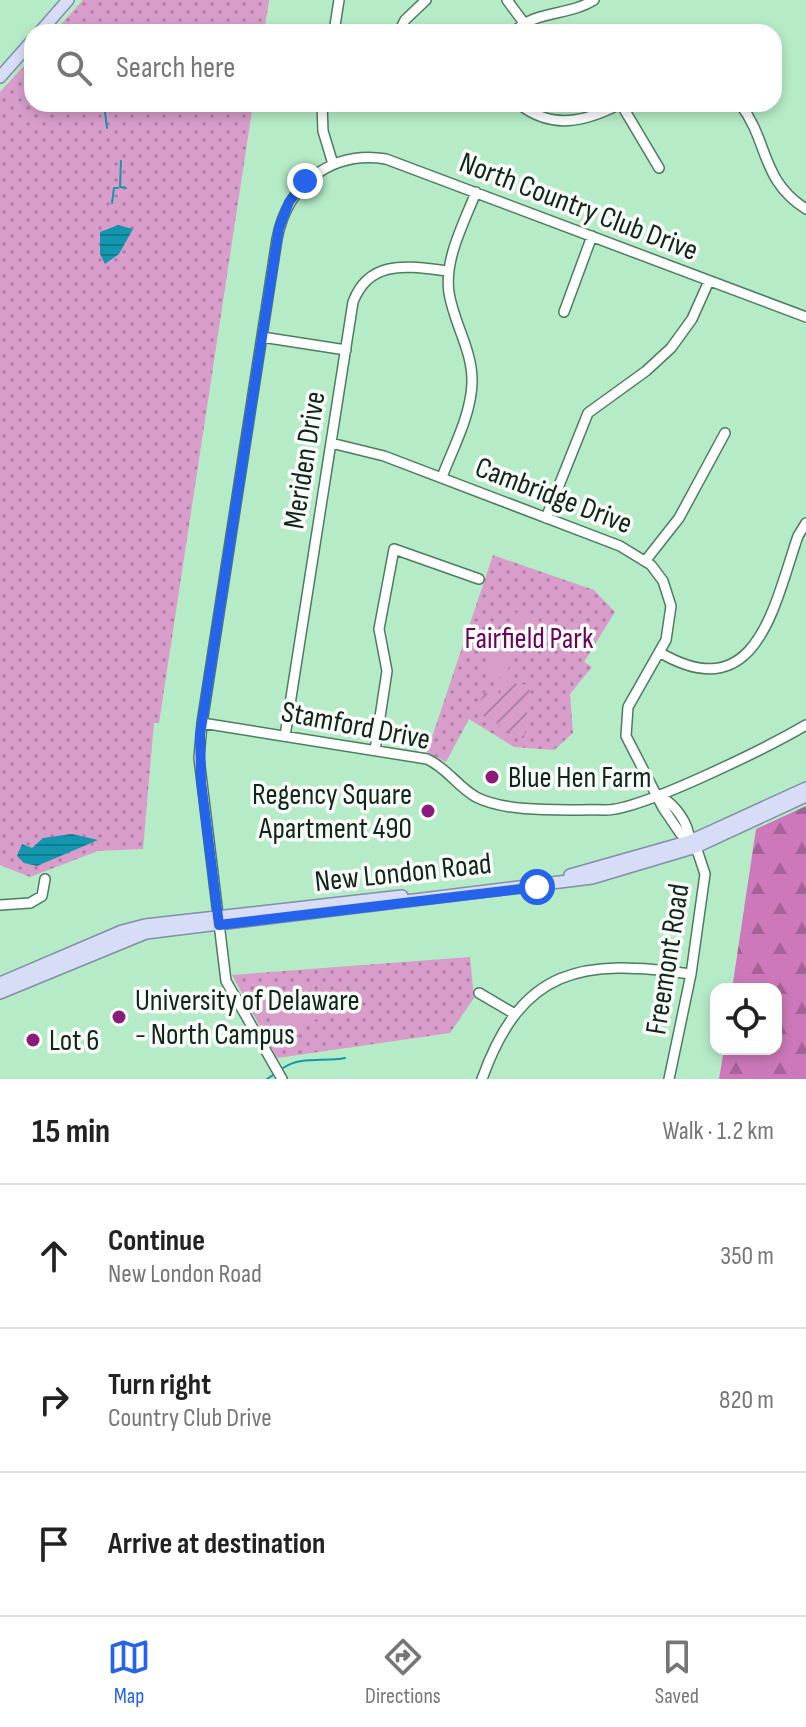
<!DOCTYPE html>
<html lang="en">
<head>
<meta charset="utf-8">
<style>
  :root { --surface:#fff; --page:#f6f6f6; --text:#222; --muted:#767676; --line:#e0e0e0; --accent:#2563eb }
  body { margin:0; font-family:"Sofia Sans Condensed",sans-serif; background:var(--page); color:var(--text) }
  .controls { position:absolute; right:24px; bottom:24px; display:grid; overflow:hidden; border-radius:16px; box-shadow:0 4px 12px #0003 }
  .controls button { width:72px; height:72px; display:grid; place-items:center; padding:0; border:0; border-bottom:2px solid var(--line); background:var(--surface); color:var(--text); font:40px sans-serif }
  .stop { position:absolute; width:24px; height:24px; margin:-18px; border:6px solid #2563eb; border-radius:50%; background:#fff }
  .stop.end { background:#2563eb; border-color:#fff; box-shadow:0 2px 8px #0008 }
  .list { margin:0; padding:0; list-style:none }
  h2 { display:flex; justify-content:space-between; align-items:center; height:104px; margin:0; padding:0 32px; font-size:34px }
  h2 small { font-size:26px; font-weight:400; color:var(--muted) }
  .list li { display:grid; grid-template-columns:52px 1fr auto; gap:24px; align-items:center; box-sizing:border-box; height:144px; padding:0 32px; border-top:2px solid var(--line) }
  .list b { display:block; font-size:30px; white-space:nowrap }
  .list p { margin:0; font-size:26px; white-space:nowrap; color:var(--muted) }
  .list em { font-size:26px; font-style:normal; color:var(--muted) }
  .icon { flex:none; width:44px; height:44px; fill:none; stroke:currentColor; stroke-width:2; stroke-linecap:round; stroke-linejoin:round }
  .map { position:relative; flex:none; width:806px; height:1079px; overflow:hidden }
  .search { position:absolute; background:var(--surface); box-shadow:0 4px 12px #0003; left:24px; right:24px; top:24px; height:88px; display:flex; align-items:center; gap:20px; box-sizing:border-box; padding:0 28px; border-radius:24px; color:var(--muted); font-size:30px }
  .sheet { height:536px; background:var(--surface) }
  nav { display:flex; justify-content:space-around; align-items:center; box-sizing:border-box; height:112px; border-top:2px solid var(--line); background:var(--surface); font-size:22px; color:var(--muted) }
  nav a { display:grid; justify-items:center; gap:4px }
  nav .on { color:var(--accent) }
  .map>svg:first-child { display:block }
  .grass { fill:url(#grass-dots) }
  .forest { fill:url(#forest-firs) }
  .garden { fill:url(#garden-furrows) }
  .pitch { fill:#d99dcb }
  .water { fill:url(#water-rules) }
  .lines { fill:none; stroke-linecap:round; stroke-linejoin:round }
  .stream { stroke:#1397af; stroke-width:2 }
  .minor-casing { stroke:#4c7d5e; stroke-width:12 }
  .major-casing { stroke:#818ea6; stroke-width:14 }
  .minor { stroke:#fff; stroke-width:9 }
  .major { stroke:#d8ddf7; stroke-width:11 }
  .route { stroke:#2563eb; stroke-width:10 }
  .poi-dot { fill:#8c1a7c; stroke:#f9fefa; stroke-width:3 }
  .labels { text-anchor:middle; stroke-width:7; stroke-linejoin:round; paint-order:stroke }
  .street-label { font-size:30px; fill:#112518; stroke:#f9fefa }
  .park-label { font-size:30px; fill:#6e0060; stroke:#f9fefa }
  .poi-label { font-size:30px; fill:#112518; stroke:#f9fefa; text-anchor:start }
</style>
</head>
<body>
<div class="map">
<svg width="806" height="1079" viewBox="0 0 806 1079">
  <defs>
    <pattern id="grass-dots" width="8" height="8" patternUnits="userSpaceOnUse" patternTransform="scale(2)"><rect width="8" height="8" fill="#d99dcb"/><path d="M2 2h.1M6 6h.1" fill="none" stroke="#af80a4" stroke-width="1.8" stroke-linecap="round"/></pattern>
    <pattern id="forest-firs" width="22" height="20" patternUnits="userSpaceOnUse" patternTransform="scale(2)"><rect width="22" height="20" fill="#cc78ba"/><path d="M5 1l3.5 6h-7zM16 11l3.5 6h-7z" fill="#a46296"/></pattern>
    <pattern id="garden-furrows" width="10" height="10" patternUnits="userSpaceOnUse" patternTransform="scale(2)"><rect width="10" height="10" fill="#d99dcb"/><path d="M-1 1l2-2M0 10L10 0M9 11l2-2" fill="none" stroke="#af80a4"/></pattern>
    <pattern id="water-rules" width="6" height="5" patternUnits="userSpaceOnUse" patternTransform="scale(2)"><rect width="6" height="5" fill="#1397af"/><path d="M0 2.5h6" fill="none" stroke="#107b8d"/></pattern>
  </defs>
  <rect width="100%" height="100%" fill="#b6ebc7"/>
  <!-- grass -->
  <path class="grass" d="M83,0H269V1L264,32H54Z
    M32,57V104H253L159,723H154L143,849L98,851L30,877L0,865V92Z
    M493,555L594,590L615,612L584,662L592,667L570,694L573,733L554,750L514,747L469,719L446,762L427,752Z
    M470,957L474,998L450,1033L277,1058L232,975Z"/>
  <!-- forest -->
  <path class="forest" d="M806,806V1079H719L724,1049H776V989H732L756,829Z"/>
  <!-- garden -->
  <path class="garden" d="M504,682L530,685L524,739L475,711L485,692L498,700Z"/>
  <!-- pitch -->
  <path class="pitch" d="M514,612C540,620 542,629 532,653L507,645L503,639Z
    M492,644L514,651L505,679L483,672Z
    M317,990L319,1019L283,1026L282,1020L266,1015L273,1005L274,1008L281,1004L280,995Z"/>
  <!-- water -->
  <path class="water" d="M118,225L133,229L119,254L105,264L100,254V232Z
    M72,834L98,840L37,866L24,863L17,856L22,844L32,848L43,838Z"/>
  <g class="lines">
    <!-- stream -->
    <path class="stream" d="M104,104L107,128
      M120,187L121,161
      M121,187L126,188
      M112,203L114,188H118
      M283,1068C301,1056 324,1062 345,1058
      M267,1079L273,1075"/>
    <defs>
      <path id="minor" d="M507,0L524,23
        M334,32L339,0
        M399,32L405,20L426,0
        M514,32C535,10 569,16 594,0
        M322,104L323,131L333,164
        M519,104C552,130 585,122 620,104
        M621,104L659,168
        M740,104C769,141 760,180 806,209
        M564,312L592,236
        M262,337L346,350
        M331,443L384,456L620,546L651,565L663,581L671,606L666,640L628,707L626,736L663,808L680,833L696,847L705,874L691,974L669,1079
        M442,477C453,448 471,415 472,383C473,351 454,324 449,293C444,259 464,223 476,192
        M546,518L588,413L646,371L671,348L692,319L709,281
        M646,560L679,518L725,433
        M659,652C757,710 774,605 798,536L806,523
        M202,723L427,759C447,768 458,787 476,797C509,814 569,809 606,810C642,810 770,746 806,725
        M285,736L353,302C370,257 411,267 449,271
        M375,750L387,671L379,629L394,549L479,579
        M659,795C675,805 688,821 690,841
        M0,905L30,903L42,896L45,879
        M479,993L513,1013
        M282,1079L226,981L199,758L202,723L277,239C287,186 330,150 386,159L806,317
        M482,1079C522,967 582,958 691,974"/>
      <path id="major" d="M40,32L68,0
        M0,77L32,41
        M570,875L690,841L806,788
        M0,983L122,931L145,925L402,896
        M0,993L146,933L592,878L696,847L806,796"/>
    </defs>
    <!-- minor casing -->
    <use href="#minor" class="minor-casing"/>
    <!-- major casing -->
    <use href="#major" class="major-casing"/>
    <!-- minor -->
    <use href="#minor" class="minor"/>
    <!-- major -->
    <use href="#major" class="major"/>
  </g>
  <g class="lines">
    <!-- route -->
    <path class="route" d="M305,181L289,202L279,228L200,735L201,781L219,925L537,887"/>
  </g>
  <!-- markers -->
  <g class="poi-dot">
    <circle cx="492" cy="777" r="8"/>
    <circle cx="428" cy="811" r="8"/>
    <circle cx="119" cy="1017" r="8"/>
    <circle cx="33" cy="1040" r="8"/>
  </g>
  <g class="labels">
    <!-- street labels -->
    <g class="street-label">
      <text transform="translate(579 206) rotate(21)" y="10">North Country Club Drive</text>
      <text transform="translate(304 460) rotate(-81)" y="10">Meriden Drive</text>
      <text transform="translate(554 495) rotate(21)" y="10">Cambridge Drive</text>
      <text transform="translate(356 725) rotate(11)" y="10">Stamford Drive</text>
      <text transform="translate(403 872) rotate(-6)" y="10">New London Road</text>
      <text transform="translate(667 959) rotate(-81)" y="10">Freemont Road</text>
    </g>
    <!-- park labels -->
    <g class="park-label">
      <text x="529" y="648">Fairfield Park</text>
    </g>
    <!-- poi labels -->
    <g class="poi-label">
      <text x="508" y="787">Blue Hen Farm</text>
      <text x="412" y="804" text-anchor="end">Regency Square<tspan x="412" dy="34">Apartment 490</tspan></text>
      <text x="135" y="1010">University of Delaware<tspan x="135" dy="34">- North Campus</tspan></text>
      <text x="49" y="1050">Lot 6</text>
    </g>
  </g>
</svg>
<div class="controls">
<button><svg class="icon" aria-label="locate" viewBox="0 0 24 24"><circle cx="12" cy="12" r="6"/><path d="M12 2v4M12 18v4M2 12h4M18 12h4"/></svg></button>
</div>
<div class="stop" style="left:537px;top:887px"></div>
<div class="stop end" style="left:305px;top:181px"></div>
<div class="search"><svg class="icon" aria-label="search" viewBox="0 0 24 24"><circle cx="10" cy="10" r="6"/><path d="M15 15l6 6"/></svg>Search here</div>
</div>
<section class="sheet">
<h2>15 min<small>Walk · 1.2 km</small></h2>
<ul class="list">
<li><svg class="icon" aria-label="ahead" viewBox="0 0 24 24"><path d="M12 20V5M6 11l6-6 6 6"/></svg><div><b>Continue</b><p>New London Road</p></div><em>350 m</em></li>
<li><svg class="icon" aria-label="right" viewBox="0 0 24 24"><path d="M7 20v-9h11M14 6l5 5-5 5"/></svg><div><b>Turn right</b><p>Country Club Drive</p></div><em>820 m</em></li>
<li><svg class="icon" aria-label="arrive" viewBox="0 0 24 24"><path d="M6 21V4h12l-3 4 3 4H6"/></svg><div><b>Arrive at destination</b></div></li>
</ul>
</section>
<nav>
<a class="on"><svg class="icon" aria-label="map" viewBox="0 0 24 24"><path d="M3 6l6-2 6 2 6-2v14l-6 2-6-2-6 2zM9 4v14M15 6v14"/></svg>Map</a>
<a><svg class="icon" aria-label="directions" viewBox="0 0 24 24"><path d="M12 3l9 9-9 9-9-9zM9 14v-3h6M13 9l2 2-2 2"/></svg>Directions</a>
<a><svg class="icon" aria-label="saved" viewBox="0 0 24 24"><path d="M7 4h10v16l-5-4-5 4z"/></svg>Saved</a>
</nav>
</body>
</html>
